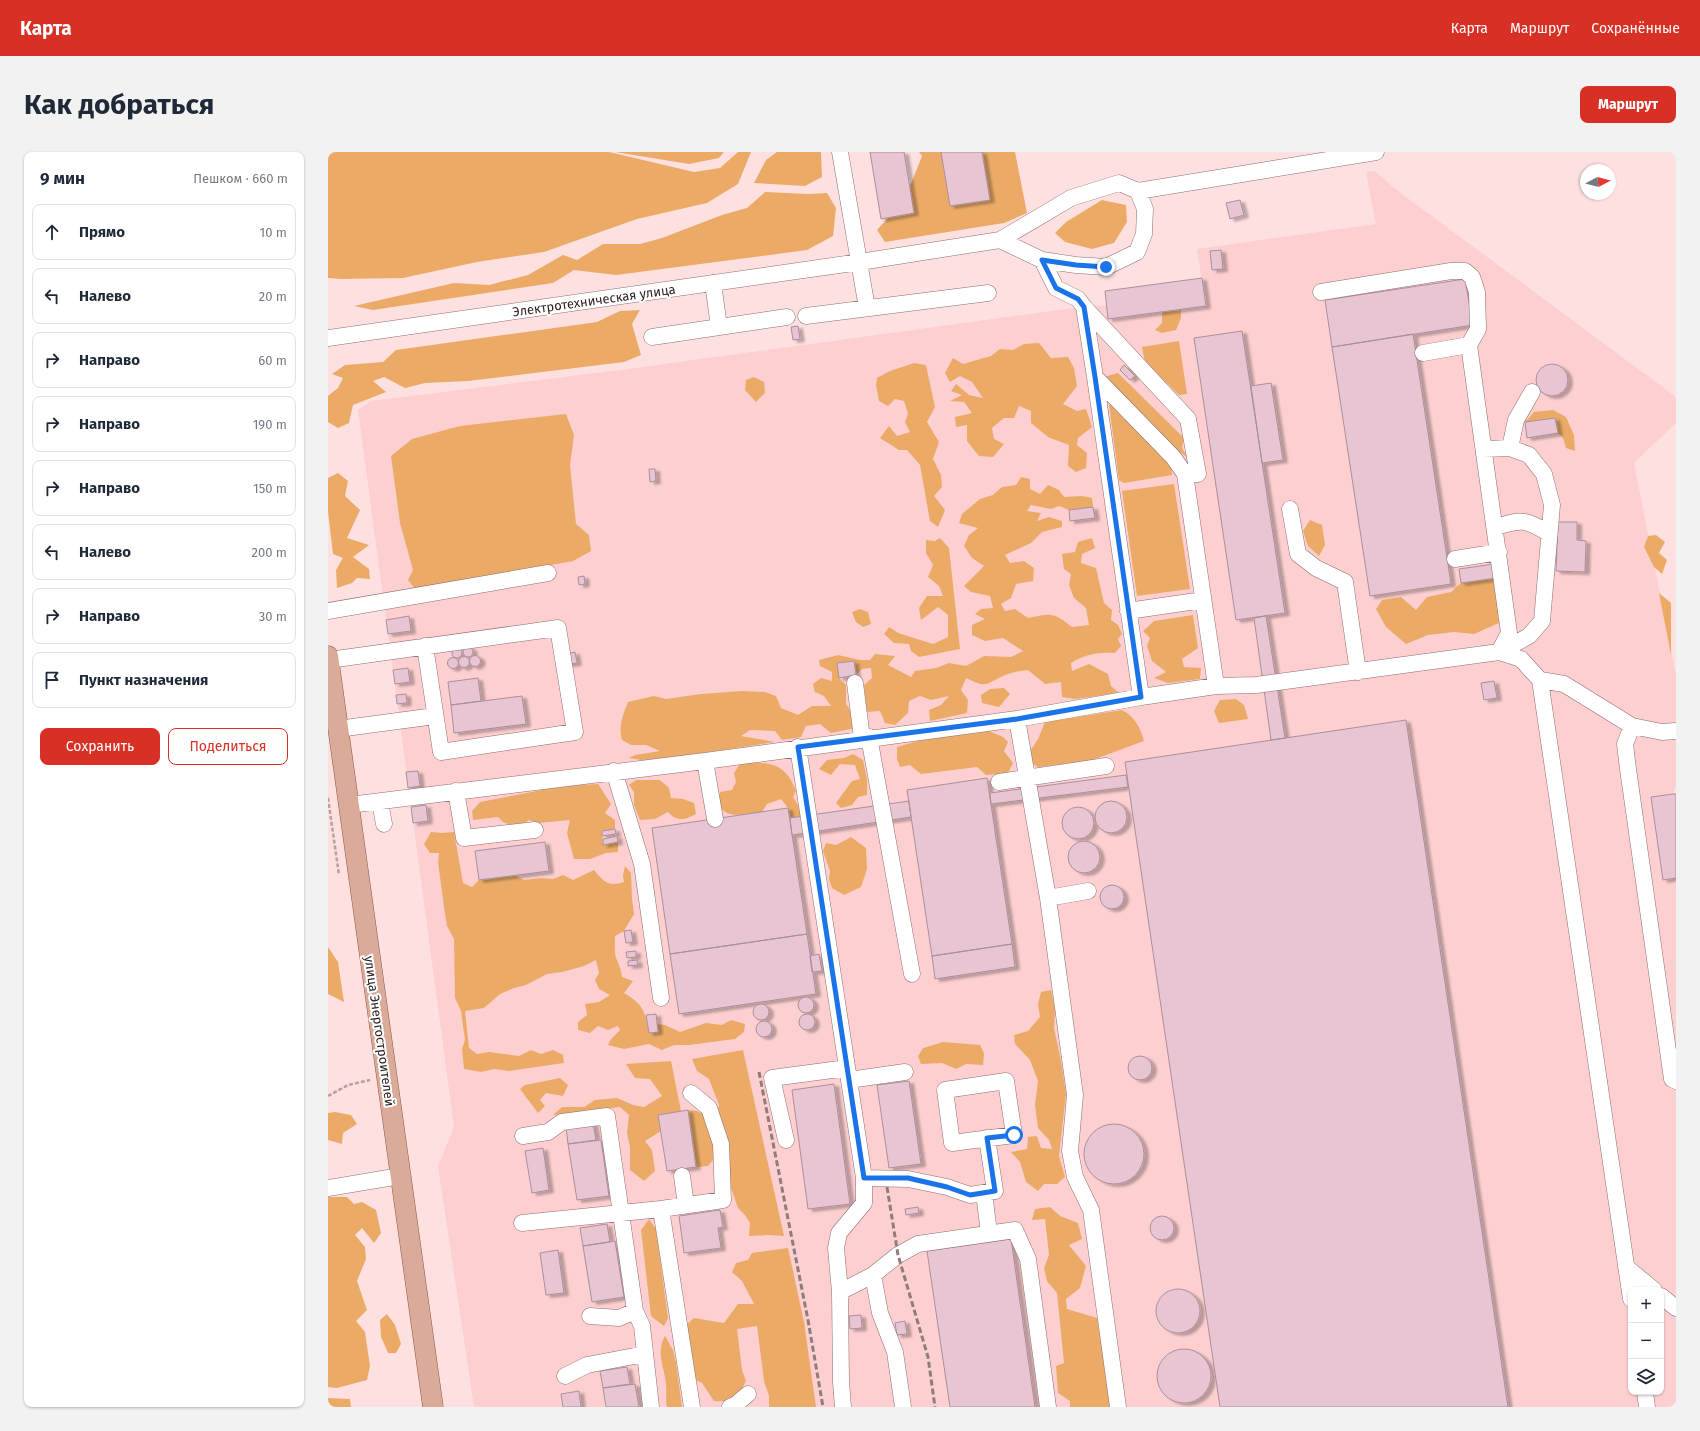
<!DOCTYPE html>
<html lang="ru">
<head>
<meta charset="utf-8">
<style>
  :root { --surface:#fff; --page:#f2f2f3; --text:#1f2937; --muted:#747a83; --line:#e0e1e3; --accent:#d93025 }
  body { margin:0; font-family:"Fira Sans",sans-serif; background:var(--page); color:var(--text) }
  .controls { position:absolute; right:12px; bottom:12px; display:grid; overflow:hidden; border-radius:8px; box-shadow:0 1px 3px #0004 }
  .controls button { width:36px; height:36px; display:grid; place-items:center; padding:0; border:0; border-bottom:1px solid var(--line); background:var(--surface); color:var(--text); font:20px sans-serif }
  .compass { position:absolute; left:1252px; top:12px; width:36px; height:36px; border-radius:50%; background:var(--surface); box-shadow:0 1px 3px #0004; rotate:83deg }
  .stop { position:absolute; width:12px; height:12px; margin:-9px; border:3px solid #1a73e8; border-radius:50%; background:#fff }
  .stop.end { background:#1a73e8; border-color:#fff; box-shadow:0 1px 4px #0008 }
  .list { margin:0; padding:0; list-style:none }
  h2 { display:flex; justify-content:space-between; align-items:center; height:52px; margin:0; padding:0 16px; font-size:17px }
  h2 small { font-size:13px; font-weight:400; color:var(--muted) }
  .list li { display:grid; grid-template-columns:26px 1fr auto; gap:12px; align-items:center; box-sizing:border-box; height:56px; margin:0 8px 8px; padding:0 8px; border:1px solid var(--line); border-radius:8px }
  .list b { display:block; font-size:15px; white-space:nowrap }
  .list em { font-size:13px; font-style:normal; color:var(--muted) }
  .actions { display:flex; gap:8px; padding:12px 16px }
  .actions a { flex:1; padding:9px 0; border:1px solid var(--accent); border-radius:8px; text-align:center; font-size:14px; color:var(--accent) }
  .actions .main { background:var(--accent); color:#fff }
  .icon { flex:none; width:22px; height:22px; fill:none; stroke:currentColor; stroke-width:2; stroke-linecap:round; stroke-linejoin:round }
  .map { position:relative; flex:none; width:1348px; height:1255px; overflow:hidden; border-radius:8px }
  header { display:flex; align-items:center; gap:24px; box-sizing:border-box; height:56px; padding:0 20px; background:var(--accent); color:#fff }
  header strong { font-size:19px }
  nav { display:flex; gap:22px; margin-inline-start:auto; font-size:14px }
  .intro { display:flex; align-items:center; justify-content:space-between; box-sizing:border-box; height:96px; padding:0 24px }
  h1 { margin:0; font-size:28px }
  .button { padding:10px 18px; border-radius:8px; background:var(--accent); color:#fff; font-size:14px; font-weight:700 }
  main { display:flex; gap:24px; padding:0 24px }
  aside { flex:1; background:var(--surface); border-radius:8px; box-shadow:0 1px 3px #0004 }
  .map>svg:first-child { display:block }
  .built { fill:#fdcfd0; fill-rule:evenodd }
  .forest { fill:#ebab67 }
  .building { fill:#e7c5d3; stroke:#ad8e9b; filter:url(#shadow) }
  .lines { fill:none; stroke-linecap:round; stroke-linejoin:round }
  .minor-casing { stroke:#8e6d6e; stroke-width:17 }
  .major-casing { stroke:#8e5744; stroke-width:21 }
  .path { stroke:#b8a0a0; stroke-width:2.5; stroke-dasharray:4 2; stroke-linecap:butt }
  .minor { stroke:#fff; stroke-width:16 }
  .major { stroke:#daab99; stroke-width:20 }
  .rail { stroke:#917c7c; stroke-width:3; stroke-dasharray:6 3; stroke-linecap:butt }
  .route { stroke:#1a73e8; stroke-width:5 }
  .labels { text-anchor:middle; stroke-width:4; stroke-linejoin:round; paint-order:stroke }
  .street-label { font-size:13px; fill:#302323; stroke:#fff }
</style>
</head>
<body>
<header>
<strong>Карта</strong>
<nav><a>Карта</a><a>Маршрут</a><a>Сохранённые</a></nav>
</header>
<div class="intro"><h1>Как добраться</h1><a class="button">Маршрут</a></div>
<main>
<aside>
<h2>9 мин<small>Пешком · 660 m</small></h2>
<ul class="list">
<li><svg class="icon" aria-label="ahead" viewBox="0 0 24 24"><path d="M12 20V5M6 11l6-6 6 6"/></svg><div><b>Прямо</b></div><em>10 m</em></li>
<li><svg class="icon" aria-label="left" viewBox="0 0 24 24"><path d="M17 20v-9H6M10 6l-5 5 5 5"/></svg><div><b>Налево</b></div><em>20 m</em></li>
<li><svg class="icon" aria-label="right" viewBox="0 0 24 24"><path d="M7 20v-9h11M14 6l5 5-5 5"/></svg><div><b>Направо</b></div><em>60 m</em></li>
<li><svg class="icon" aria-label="right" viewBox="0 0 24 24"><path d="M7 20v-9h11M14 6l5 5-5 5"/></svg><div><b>Направо</b></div><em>190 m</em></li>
<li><svg class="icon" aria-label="right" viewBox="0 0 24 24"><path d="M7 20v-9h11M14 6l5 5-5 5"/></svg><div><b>Направо</b></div><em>150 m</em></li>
<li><svg class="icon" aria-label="left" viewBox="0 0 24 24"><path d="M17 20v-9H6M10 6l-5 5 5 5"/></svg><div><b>Налево</b></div><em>200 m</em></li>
<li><svg class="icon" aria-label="right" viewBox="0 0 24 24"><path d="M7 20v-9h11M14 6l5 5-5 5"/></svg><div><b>Направо</b></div><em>30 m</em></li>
<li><svg class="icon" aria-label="arrive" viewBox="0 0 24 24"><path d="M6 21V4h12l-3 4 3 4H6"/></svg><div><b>Пункт назначения</b></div></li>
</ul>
<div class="actions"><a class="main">Сохранить</a><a>Поделиться</a></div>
</aside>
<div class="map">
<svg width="1348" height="1255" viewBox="0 0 1348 1255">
  <defs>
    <filter id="shadow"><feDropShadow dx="4.5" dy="2.5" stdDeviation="1" flood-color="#0004"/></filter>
  </defs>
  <rect width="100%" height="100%" fill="#fee0e0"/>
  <!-- built -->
  <path class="built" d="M1047,19L1066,36L1348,245V271L1306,311L1348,523V633L1345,642H1348V1255H146L110,1014L126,975L30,258L43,249L300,217L738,157L778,153L781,167L878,154L869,97L1048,72L1038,20ZM1303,1138H1333V1240H1303Z"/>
  <!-- forest -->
  <path class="forest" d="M0,0H281L366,20L392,16L410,0H423L410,32L379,51L309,67L216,100L149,110L75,126L14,127L0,126Z
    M287,0H396L391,6L361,12Z
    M449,0H493L494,25L477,34L426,31L438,8Z
    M591,0H687L699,61L676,71L557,90L549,78L577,47L594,4Z
    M437,40L480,42L499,41L508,56L505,84L479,98L288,123L246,118L225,131L45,158L26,154L126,131L161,133L200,123L235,103L249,108L275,92H312L334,86L394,63L419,56Z
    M774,48L798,53L799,70L786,91L764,97L737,90L727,81L738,70Z
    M312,158L304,172L313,203L296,210L140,229L97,231L77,236L56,225L45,229L58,240L25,253L21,271L10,276L0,270V244L10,236L15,226L4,222L17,213L55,210L68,198L269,170L292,159Z
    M853,158V166L848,178L834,181L827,178L834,171V160Z
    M851,189L859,242L851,243L817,210L814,195Z
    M711,191L723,206L740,205L746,216L749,234L735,252L749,259L758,257L764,275L750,286L749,293L759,301L758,316L748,320L740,314L741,293L720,285L703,271V259L691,254L686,266H676L664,276L666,287L676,292L665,305L651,304L639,289V273L628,275L627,265L644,261L636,250L622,249L634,243L623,239L628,232L641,243L655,246L644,230L632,224L622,230L617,221L625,206L635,212L663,204L672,197L685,198L696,192Z
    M586,211L598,213L607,255L599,270L611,290L605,307L613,323L614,335L606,344L617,358L610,375L602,369L592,313L579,298H571L552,286L561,274L569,284L582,280L577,270L580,262L576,249L567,247L560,254L551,249L548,233L549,226L562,219Z
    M790,221L856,286L854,296L860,306L848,297L776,225Z
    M426,225L436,230L437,241L428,250L417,238L418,228Z
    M781,253H787L842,308L844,323L796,331L791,328Z
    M1225,258L1238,265L1246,283L1247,299L1238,296L1235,286L1230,281L1227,266L1197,270L1206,260Z
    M238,262L246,283L242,313L248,372L261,383L263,399L245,409L88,438L80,428L85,418L72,371L63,304L84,287L132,274Z
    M10,321L20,329L17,344L32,358L19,386L41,393L25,405L41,417L42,427L29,426L24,431L9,436L8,418L15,406L5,402L0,360V326Z
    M693,325L702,327V337L712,342L720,333L731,338L736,345L754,344L764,346L765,355L741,358L731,354L723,357L703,353L699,359L713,361L709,369L721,365L734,369V375L714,380L703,391L677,403L682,411L696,409L706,416L705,429L688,432L683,446L673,452L677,459L687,457L700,466C723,461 726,460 744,475L761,473L758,456L746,446L741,433L743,422L736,417L734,402L747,400L750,390L764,386L767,396L754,402L753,411L768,416L776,451L784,458L783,468L790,473L794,482L790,487L793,494L787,501C771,500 757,502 743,511L744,519L761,512L780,522L783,534L791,541L747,547L734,545L733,530L717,532L700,518C692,519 683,520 675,524C656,533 659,536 638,526L633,538L640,548L639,561L602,569L601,558L613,553L621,544L603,548L592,544L581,549L580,561L567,573L557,571L552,559L539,560L536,533L544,526L543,516L534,517L528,523L526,509L509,511L511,526L518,533V552L526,564L527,576L503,581L492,572L478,574L473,585L454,588L447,579L422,578L413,584L447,590L334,607L313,608L301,606L307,603L332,599L318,593H303L294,588C290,574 295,563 300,550L326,544L338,547L373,542L414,539L437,540L448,544L453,556L470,563L484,554H503L496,544L487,540L485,532L493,526L504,529V520L492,514L491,508L510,503L532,508H542L547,502L567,504L560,513L583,525L587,519L608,516L621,511L638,514L656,504L683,505L695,499L675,486L657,489L644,483V473L657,467L647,462L653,457L665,456L662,444L643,440L636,434L656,414L644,406L636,394L641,383L650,376L631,371L634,362L652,347L665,343L674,335L688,333Z
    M846,332L862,437L809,444L794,339Z
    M982,368L994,373L997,393L991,404L980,394L975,379Z
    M1328,383L1337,390L1331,401L1339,408L1334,422L1326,415L1316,395L1320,384Z
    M612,386L621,396L632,497L591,505L583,499L581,492L566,491L556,482L561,475L570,481L605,492L620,485V463L610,455L593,468L591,456L599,444H615L611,434L600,425L605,413L598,401V388L607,389Z
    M1168,426L1171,471L1146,482L1126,480L1100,483L1078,492L1058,475L1048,457L1054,448L1073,445L1088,458L1099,445L1123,440L1133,431Z
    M1331,441L1343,451V503Z
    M532,457L540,460L543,472L535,475L528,470L524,460Z
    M865,463L870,496L854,507L856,515L873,516L872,527L840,531L826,526L838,520L824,509L819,494L822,486L815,479L826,469Z
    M676,536L682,542L671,555L654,551L653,543L662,537Z
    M908,547L916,553L920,567L891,571L886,559L892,548Z
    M794,558C806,564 813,576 816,589L762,609L710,615L704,611L702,599L710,587L717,570Z
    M661,579L675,585L680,590L676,599L685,611L680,621L658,623L649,615L593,622L582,613L572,615L569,607V595L597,587Z
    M525,602L535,608L539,627V643L530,645L524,653L513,656L508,651L524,629L532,627L527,613L512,612L503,623L491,617L499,608L516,606Z
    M413,610C441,611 457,609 468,639L465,645L470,653L474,664L462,666L460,656L453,647L439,652L434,660C415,663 386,670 392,640L404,638L408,630L406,621Z
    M308,628H332L341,636L343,646L355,647L366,651L368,662C357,668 349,670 340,660L327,667L312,668L306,653V640L301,633Z
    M270,632L283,652L277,661L287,668V677L274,679L275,692L290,690V700L278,701L262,707H246L239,681L242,668L211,671L201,668L190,676L175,670L170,665L145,668L144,659L152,650L235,634Z
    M103,680L114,681L126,680L135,731L144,735L151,728L186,723L196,728L214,726L225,727L235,723L245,728L266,718C276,730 280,735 296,730L295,724L297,714L303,721L304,747L306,762L296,779L287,784C287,791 286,799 288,806C291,813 293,817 294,825L305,829L296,841C314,851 318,860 321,881L330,880L329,872L337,873L352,880L378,871L394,873L403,868L417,872L416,880L407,887L361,893H346L334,898L321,892L296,897L280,893L283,887L292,878L290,874L280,878L270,874L262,881L250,878V870L259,863L257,852L271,850L282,843L271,837L267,828L271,821L268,808L256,814L234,820L219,822L198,833L186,836L172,842L156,856L137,859L141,896L149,902L161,900L191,904L203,898L213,902L225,898L235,903L236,911L181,919L166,917L153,920L136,917L134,897L137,888L133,859L127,846L126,787L119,774L116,755L110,710L111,701H102L96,692Z
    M523,685L538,696L539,717L533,735L516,743L504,736L501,727L502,719L495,699L498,691L508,693Z
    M0,795L10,810L16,850L0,842Z
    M723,838L727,857L726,876L733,909L738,942L731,1004L737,1025L729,1032H716L710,1039L698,1030L692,1010L683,1000L699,997L700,985L709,984L713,996L724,997L721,988L710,976L707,953L710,929L702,908L687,892L686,883L700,879L712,865L710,852L713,840Z
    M615,890L652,893L656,901L655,913L638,912L628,917L614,911L593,912L590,904L595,896Z
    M415,898L456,1084L441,1083L421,1084L422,1071L417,1063L410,1056L403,1036L401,1011L389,964L391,953L381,927L369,919L364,907Z
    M343,909L353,959L330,963L333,979L317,989L324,998L327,1019L316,1029L302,1018V995L299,981L301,963L292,955L225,963L234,955H256L267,948L289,946L305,953L316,955L334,944L322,927L307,926L298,912Z
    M232,926L240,933L235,944L218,941L212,948L217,954L210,961L192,937L197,933Z
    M360,958L369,959L378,963L385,986L386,1007L380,1014L368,1015Z
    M7,960L23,963L29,972L15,981L14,992L0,988V961Z
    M0,1045H19L26,1052L34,1050L48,1058L53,1081L46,1091L34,1076L27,1083L37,1095L38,1107L29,1129L39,1158L28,1169L37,1180L42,1214L39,1228L9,1236L0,1235Z
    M722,1055L732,1064L750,1071L754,1087L741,1093L758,1114L752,1136L738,1147L739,1157L769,1166L783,1255H742V1249L730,1241L728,1214L736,1211L729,1141L719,1129L716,1116L721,1103L717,1067L704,1068L707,1057Z
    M321,1067L328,1077L340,1166L336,1174L323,1164L313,1078Z
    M460,1096L476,1170L488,1255H441V1244L436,1229L429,1174L409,1177L414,1218L418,1229C410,1245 404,1251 386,1249L374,1231L364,1226L357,1174L366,1166L396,1171L410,1152H426L414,1129L404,1120L408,1111L420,1108L424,1101Z
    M59,1162L67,1173L73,1192L68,1201H60L53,1185L52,1168Z
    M337,1184L345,1198L348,1211L354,1255H339C337,1248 339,1240 338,1233C337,1215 327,1202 337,1184Z
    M0,1246L22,1247L23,1255H0Z"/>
  <!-- building -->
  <path class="building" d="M542,0H576L586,61L553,67Z
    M613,0H654L662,48L622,54Z
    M912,48L916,63L902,67L898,51Z
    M893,98L895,117L884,118L882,99Z
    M874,126L878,154L780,167L777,139Z
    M1137,127L1145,173L1004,195L997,148Z
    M470,174L472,187L465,188L463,175Z
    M914,179L957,461L908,468L866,186Z
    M1085,182L1123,432L1042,444L1004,195Z
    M1208 228a16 16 0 1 1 32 0a16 16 0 1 1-32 0Z
    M796,213L807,224L802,228L792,218Z
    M943,231L955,308L934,311L923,234Z
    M1227,266L1230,281L1199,286L1197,270Z
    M321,317H327L328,329L322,330Z
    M765,355L767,366L742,369L741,358Z
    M1230,370H1249V388L1258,389L1257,420L1228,419Z
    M1166,412L1168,426L1133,431L1131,417Z
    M256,424L257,432L251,433L250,425Z
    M81,464L83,479L60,482L58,468Z
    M938,464L957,586L943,588L926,466Z
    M135 500a5 5 0 1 1 10 0a5 5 0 1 1-10 0Z
    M124 501a5 5 0 1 1 10 0a5 5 0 1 1-10 0Z
    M247,500L249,511L240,512L239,502Z
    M141.5 509a5.5 5.5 0 1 1 11 0a5.5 5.5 0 1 1-11 0Z
    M130.5 510a5.5 5.5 0 1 1 11 0a5.5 5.5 0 1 1-11 0Z
    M119.5 511a5.5 5.5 0 1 1 11 0a5.5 5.5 0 1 1-11 0Z
    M526,509L528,523L511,526L509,511Z
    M80,516L82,530L67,532L65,518Z
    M150,526L153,549L123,553L120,530Z
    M1166,529L1169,546L1156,548L1153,531Z
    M78,542L79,551L69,552L68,543Z
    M194,544L198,572L126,581L123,553Z
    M1078,568L1180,1255H892L797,610Z
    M90,619L92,634L80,636L78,620Z
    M798,623L800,635L663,652L662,641Z
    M659,626L684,792L604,804L579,638Z
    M1345,642H1348V726L1335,728L1323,645Z
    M767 665a16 16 0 1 1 32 0a16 16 0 1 1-32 0Z
    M581,649L583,665L464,683L462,666Z
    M98,653L100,669L85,671L83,655Z
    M734 671a16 16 0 1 1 32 0a16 16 0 1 1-32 0Z
    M460,656L479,782L342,802L324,676Z
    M287,677L288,682L274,684V679Z
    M289,684L290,690L275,693V687Z
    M740 705a16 16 0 1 1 32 0a16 16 0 1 1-32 0Z
    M217,690L221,719L151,728L147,699Z
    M772 745a12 12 0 1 1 24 0a12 12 0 1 1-24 0Z
    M303,778L305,790L298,791L296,779Z
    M479,782L488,842L351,862L342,802Z
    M684,792L687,815L607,827L604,804Z
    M308,799V805L299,806L298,800Z
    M491,802L494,819L484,820L482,804Z
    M309,808L310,813L300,814V809Z
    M470 853a8 8 0 1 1 16 0a8 8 0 1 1-16 0Z
    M425 860a8 8 0 1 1 16 0a8 8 0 1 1-16 0Z
    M471 870a8 8 0 1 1 16 0a8 8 0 1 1-16 0Z
    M328,862L330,880L321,881L318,863Z
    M428 877a8 8 0 1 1 16 0a8 8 0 1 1-16 0Z
    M800 916a12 12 0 1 1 24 0a12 12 0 1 1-24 0Z
    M581,929L593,1012L561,1016L549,933Z
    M506,932L522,1052L480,1057L464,938Z
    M360,958L368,1015L339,1019L330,963Z
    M265,971L268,988L240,992L238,975Z
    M756 1002a30 30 0 1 1 60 0a30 30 0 1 1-60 0Z
    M273,988L281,1044L249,1048L240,992Z
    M215,996L221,1038L204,1041L197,999Z
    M590,1055L591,1061L578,1063L577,1057Z
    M392,1058L395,1075L390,1076L393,1096L356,1101L351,1064Z
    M822 1076a12 12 0 1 1 24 0a12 12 0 1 1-24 0Z
    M279,1072L282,1090L255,1094L252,1076Z
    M683,1087L707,1255H622L599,1099Z
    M287,1089L296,1145L264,1150L255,1094Z
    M230,1098L236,1141L218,1143L212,1101Z
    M828 1159a22 22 0 1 1 44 0a22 22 0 1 1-44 0Z
    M533,1163L534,1176L522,1177L521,1164Z
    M577,1169L579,1182L569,1183L567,1171Z
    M829 1224a27 27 0 1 1 54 0a27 27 0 1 1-54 0Z
    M299,1215L302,1232L275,1236L272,1219Z
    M307,1232L311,1255H278L275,1236Z
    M251,1239L253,1255H235L233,1242Z"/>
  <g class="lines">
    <defs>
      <path id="minor" d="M512,0L539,156
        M672,88L714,108L728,136L750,147L756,155L767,225L813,545
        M714,108L748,113L778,115L809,100L816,82L817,57L810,39
        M385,131L391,175
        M993,140L1123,119H1137L1144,125L1149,140L1150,177L1141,193
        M756,155L860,267L870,322H857
        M478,164L660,141
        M324,185L459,165
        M0,186L532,110L672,88L743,46L791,31L810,39L1048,0
        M1095,201L1141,193L1181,481L1171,500
        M767,225L845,305L857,322L888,534
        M1182,296L1188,268L1204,240
        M962,357L970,402L988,416L1017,430L1030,520
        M1168,375C1194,367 1197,367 1220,381
        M1127,407L1171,400
        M0,459L220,421
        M800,459L875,448
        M1171,500L1193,507L1212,528L1303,1147
        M1,508L230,476L247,580L113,600L97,494
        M1212,528L1236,532L1304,574L1334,580L1348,579
        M527,531L534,586
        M689,567L720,746L747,943L742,999L747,1025L763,1058L790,1255
        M1304,574L1297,592L1300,617L1344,927L1348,929
        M10,577L107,564
        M541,585L584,822
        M470,595L536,1026V1051L511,1081L508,1096L512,1140L513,1230L515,1255
        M377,609L387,667
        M286,619L314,712L333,846
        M671,630L778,614
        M128,639L136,686L207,678
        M52,650L56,672
        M21,653L377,609L689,567L813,545L888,534L928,533L1171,500L1201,484L1214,469L1224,353L1216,322L1201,303L1182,296L1156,297
        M720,746L760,739
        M521,928L577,920
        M678,929L686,983L624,991L617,938Z
        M195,984L220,980L234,970L279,964L307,1159L314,1174L323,1255
        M458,988L444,926L519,916
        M354,1024L358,1053
        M536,1026L580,1027L619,1035L642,1043L667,1039L659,986
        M0,1036L72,1024
        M656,1041L661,1081
        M333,1057L364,1255
        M194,1071L333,1057L395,1048L393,992L381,956L363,941
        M1298,1115L1326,1138
        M545,1123L552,1161L567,1200L575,1255
        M512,1140L545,1123L570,1103L590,1092L687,1078L700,1107L720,1255
        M1333,1144L1348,1156
        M262,1164L291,1166L307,1159
        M237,1224L259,1213L317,1202
        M1317,1240L1319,1255
        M402,1255L407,1253L420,1242"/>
      <path id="major" d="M0,504L105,1255"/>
    </defs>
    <!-- minor casing -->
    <use href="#minor" class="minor-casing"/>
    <!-- major casing -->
    <use href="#major" class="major-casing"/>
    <!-- path -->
    <path class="path" d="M0,646L11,723
      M0,944L20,933L42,928"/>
    <!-- minor -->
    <use href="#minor" class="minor"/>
    <!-- major -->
    <use href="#major" class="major"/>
    <!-- rail -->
    <path class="rail" d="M431,920L480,1168L495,1255
      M559,1035L570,1103L600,1205L607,1255"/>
  </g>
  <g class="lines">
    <!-- route -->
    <path class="route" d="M686,983L659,986L667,1039L642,1043L619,1035L580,1026H536L470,595L689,567L813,545L767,225L756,155L750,147L728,136L714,108L748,113L778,115"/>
  </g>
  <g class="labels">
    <!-- street labels -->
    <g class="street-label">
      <text transform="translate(266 148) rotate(-8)" y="5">Электротехническая улица</text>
      <text transform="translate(52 879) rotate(82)" y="5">улица Энергостроителей</text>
    </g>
  </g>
</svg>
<div class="controls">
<button>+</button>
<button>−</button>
<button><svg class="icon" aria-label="layers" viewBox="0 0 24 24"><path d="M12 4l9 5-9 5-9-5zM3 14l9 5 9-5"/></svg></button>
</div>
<svg class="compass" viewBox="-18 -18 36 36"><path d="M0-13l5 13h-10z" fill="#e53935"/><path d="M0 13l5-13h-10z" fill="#747a83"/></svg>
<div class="stop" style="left:686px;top:983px"></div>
<div class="stop end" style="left:778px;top:115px"></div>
</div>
</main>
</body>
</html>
